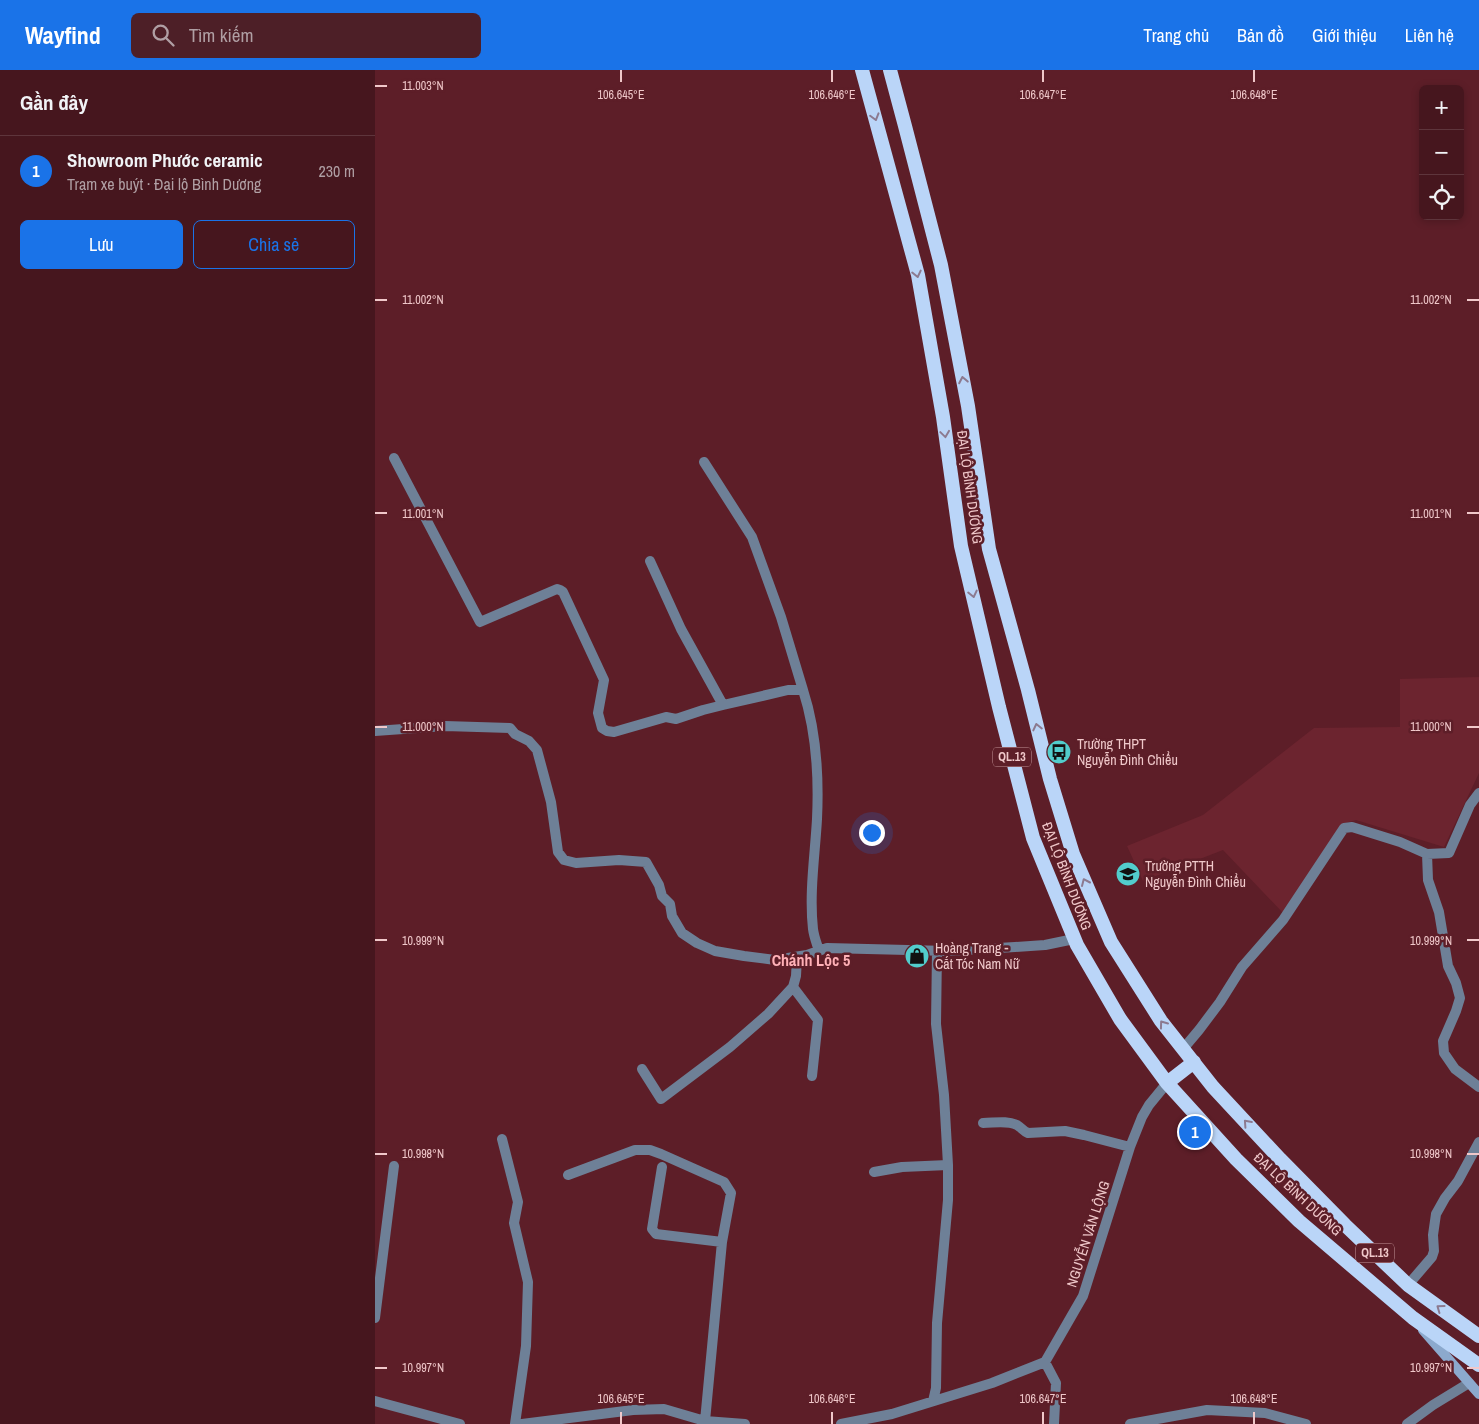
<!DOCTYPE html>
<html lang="vi">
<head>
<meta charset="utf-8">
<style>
  :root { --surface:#46161e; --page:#4d1f27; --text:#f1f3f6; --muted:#b09fa4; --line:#5e353c; --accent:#1a73e8 }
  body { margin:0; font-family:"Archivo Narrow",sans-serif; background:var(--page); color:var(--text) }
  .controls { position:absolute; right:15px; top:15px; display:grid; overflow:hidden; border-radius:8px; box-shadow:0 2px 8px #0003 }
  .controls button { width:45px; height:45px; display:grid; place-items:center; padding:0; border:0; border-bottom:1px solid var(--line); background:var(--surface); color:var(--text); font:25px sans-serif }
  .you { position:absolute; left:496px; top:762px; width:18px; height:18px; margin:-12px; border:4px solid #fff; border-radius:50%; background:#1a73e8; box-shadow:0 0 0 8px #1a73e833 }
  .badge { display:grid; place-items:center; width:32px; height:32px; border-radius:50%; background:var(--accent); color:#fff; font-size:16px; font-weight:700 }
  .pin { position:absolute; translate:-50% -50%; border:2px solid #fff; box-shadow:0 1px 5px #0006 }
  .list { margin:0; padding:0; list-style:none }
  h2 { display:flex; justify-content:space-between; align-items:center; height:65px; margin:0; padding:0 20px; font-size:21px }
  h2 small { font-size:16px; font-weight:400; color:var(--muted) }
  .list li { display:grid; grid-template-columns:32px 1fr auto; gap:15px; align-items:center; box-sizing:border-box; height:70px; padding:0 20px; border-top:1px solid var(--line) }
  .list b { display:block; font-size:19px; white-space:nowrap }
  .list p { margin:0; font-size:16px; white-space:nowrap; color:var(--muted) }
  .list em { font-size:16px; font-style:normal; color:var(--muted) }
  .actions { display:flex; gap:10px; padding:15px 20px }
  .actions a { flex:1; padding:11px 0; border:1px solid var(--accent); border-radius:8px; text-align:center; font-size:18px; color:var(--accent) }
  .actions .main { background:var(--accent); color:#fff }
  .icon { flex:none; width:28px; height:28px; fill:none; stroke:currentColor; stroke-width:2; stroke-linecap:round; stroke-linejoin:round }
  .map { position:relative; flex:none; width:1104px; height:1354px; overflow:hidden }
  header { display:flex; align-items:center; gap:30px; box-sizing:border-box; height:70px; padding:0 25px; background:var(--accent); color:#fff }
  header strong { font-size:24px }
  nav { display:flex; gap:28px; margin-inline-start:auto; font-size:18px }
  .search { width:350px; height:45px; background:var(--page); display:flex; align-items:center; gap:12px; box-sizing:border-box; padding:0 18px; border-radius:8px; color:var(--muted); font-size:19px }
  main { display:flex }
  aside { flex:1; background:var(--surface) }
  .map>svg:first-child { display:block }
  .built { fill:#6c242f }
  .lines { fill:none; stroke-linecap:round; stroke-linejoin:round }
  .minor { stroke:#6e8097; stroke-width:10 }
  .secondary { stroke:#8ca9cd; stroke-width:10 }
  .trunk { stroke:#bad5f8; stroke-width:14 }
  .oneway { stroke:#8c7a90 }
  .ticks { fill:none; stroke:#f0c8ca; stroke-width:2 }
  .labels { text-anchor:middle; stroke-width:5; stroke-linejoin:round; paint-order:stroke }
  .shield { fill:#5d1e28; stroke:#c49599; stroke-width:1 }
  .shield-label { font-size:12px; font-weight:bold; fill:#f0c8ca }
  .street-label { font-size:14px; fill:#f0c8ca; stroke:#5d1e28 }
  .poi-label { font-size:14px; fill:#f0c8ca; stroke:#5d1e28; text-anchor:start }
  .quarter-label { font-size:16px; font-weight:bold; fill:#ffb1b7; stroke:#5d1e28 }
  .ticks-label { font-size:12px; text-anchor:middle; fill:#f0c8ca; stroke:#5d1e28; stroke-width:5; stroke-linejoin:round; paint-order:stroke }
</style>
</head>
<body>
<header>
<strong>Wayfind</strong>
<div class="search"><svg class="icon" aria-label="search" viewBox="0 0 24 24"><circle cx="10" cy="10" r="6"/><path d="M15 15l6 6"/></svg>Tìm kiếm</div>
<nav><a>Trang chủ</a><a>Bản đồ</a><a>Giới thiệu</a><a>Liên hệ</a></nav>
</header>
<main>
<aside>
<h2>Gần đây<small></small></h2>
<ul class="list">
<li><span class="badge">1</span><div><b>Showroom Phước ceramic</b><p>Trạm xe buýt · Đại lộ Bình Dương</p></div><em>230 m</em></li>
</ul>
<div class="actions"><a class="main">Lưu</a><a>Chia sẻ</a></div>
</aside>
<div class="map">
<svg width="1104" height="1354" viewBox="0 0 1104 1354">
  <rect width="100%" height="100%" fill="#5d1e28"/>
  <!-- built -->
  <path class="built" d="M1104,607V703L1069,777L981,750L970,753L909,844L848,780L768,811L752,776L828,745L939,658L1025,657V609Z"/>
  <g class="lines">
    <!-- minor -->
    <path class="minor" d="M19,388L105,552L182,519L185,520L188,522L229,610L223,643L227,658L232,661L239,662L291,647L301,649L328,640L348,635
      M329,392L377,467L406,547L428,620
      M275,491L306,559L348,635L413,620H428C441,660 444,707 442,749C440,785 434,823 438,859C439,867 442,874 444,881
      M0,661L70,656L135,658L140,664L154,671L162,680L176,732L183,782L189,790L201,793L244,790L271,792L284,815L287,826L295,834L297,846L307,863L322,873L340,881L369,886L400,890L432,885L452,878L573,881L640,877L670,875L699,869
      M1104,723L1095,735L1074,783L1052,784L1053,810L1064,842L1073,896L1081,913L1085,928L1081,941L1068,971L1069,983L1080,999L1104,1017
      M418,917L443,950L437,1006
      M808,979L824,960L845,932L867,897L908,850L969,758L977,757L1025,772L1052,784
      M267,999L286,1029L355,977L393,944L418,917L421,906L422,887
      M608,1053C619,1053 632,1050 642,1055C647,1058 648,1061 653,1063L690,1061L709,1065L755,1077
      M127,1069L143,1132L139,1153L153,1212L151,1276L140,1354
      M287,1097L277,1159L281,1164L347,1172
      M499,1102L527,1097L573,1095
      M193,1105L260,1080H275L286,1084L349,1112L356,1123L347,1172L330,1351
      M1033,1215L1057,1187L1059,1181L1058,1165L1061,1144L1070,1128L1083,1111L1104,1072
      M0,1248L19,1096
      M670,1292L681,1313L679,1354
      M0,1331L85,1354
      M558,1331L561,1318L562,1253L573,1130V1095L569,1025L561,954L562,881
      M147,1354L258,1340L289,1339L330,1351L370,1354
      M466,1354L517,1344L617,1313L670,1292L708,1226L755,1077L767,1047L774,1035L792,1013
      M755,1354L832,1340L890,1343L931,1354
      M1032,1354L1058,1335L1094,1313"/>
    <!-- secondary -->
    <path class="secondary" d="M1048,1260L1104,1324"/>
    <!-- trunk -->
    <path class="trunk" d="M487,0L543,205L568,347L586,476L624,637L658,768L702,875L745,949L792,1013L861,1089L924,1151L1038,1248L1104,1295
      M515,0L530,56L566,195L593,336L614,479L653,620L675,709L698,784L736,872L786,951L838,1017L905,1089L970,1155L1033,1215L1104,1266
      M792,1013L819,992"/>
  </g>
  <!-- one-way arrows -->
  <defs><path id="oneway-chevron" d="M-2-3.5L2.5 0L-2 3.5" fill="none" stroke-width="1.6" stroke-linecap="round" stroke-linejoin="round" transform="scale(1.25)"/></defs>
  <g class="oneway">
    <use href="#oneway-chevron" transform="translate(500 47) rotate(74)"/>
    <use href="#oneway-chevron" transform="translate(542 204) rotate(77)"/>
    <use href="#oneway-chevron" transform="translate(588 310) rotate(-101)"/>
    <use href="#oneway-chevron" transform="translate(570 364) rotate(82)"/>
    <use href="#oneway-chevron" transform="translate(598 524) rotate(77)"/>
    <use href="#oneway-chevron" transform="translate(662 657) rotate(-103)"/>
    <use href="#oneway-chevron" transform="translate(710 812) rotate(-114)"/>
    <use href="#oneway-chevron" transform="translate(788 954) rotate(-126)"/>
    <use href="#oneway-chevron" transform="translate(872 1053) rotate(-132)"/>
    <use href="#oneway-chevron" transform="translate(1065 1238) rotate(-144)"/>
  </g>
  <!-- ticks -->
  <path class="ticks" d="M246,0V12M457,0V12M668,0V12M879,0V12M0,16H12M0,230H12M1092,230H1104M0,443H12M1092,443H1104M0,657H12M1092,657H1104M0,870H12M1092,870H1104M0,1084H12M1092,1084H1104M0,1298H12M1092,1298H1104M246,1342V1354M457,1342V1354M668,1342V1354M879,1342V1354"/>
  <!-- icons -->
  <defs>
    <symbol id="bus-disc" viewBox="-11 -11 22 22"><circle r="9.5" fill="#52cdcc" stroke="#5d1e28"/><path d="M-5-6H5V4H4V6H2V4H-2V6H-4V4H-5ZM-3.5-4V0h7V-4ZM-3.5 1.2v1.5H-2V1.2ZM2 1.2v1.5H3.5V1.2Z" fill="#111"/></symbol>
    <symbol id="school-disc" viewBox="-11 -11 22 22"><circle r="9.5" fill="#52cdcc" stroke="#5d1e28"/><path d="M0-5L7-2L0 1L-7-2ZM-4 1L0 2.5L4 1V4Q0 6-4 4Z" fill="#111"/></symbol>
    <symbol id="shop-disc" viewBox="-11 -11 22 22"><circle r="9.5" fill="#52cdcc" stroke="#5d1e28"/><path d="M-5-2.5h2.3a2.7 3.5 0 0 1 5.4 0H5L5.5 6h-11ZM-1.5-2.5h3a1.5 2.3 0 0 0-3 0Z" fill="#111"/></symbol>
  </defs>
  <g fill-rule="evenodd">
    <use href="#bus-disc" x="670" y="668" width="28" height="28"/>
    <use href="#school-disc" x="739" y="790" width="28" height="28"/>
    <use href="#shop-disc" x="528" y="872" width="28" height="28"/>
  </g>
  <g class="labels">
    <!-- shield labels -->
    <g class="shield">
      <rect x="618" y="677.5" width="38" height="19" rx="4"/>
      <rect x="981" y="1173.5" width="38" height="19" rx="4"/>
    </g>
    <g class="shield-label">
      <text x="637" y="691">QL.13</text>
      <text x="1000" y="1187">QL.13</text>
    </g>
    <!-- street labels -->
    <g class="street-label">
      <text transform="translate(595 417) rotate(82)" y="5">ĐẠI LỘ BÌNH DƯƠNG</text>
      <text transform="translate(692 806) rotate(69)" y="5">ĐẠI LỘ BÌNH DƯƠNG</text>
      <text transform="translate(923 1124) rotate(43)" y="5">ĐẠI LỘ BÌNH DƯƠNG</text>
      <text transform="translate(713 1164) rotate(-72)" y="5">NGUYỄN VĂN LỘNG</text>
    </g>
    <!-- poi labels -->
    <g class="poi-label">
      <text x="702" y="679">Trường THPT<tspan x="702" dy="16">Nguyễn Đình Chiểu</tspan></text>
      <text x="770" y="801">Trường PTTH<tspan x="770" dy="16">Nguyễn Đình Chiểu</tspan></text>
      <text x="560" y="883">Hoàng Trang -<tspan x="560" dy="16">Cắt Tóc Nam Nữ</tspan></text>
    </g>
    <!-- quarter labels -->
    <g class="quarter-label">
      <text x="436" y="896">Chánh Lộc 5</text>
    </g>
  </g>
  <g class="ticks-label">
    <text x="48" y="20">11.003°N</text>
    <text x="246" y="29">106.645°E</text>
    <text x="457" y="29">106.646°E</text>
    <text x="668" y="29">106.647°E</text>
    <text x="879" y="29">106.648°E</text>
    <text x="48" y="234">11.002°N</text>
    <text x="1056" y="234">11.002°N</text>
    <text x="48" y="448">11.001°N</text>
    <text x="1056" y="448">11.001°N</text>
    <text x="48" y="661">11.000°N</text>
    <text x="1056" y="661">11.000°N</text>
    <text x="48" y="875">10.999°N</text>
    <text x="1056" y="875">10.999°N</text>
    <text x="48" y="1088">10.998°N</text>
    <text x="1056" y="1088">10.998°N</text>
    <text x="48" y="1302">10.997°N</text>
    <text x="1056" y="1302">10.997°N</text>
    <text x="246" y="1333">106.645°E</text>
    <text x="457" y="1333">106.646°E</text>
    <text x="668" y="1333">106.647°E</text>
    <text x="879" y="1333">106.648°E</text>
  </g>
</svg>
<div class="controls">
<button>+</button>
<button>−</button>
<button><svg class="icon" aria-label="locate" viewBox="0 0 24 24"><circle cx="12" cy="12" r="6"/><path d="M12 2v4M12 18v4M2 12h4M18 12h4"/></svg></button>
</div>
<div class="you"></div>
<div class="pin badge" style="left:820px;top:1062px">1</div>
</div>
</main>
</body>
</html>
